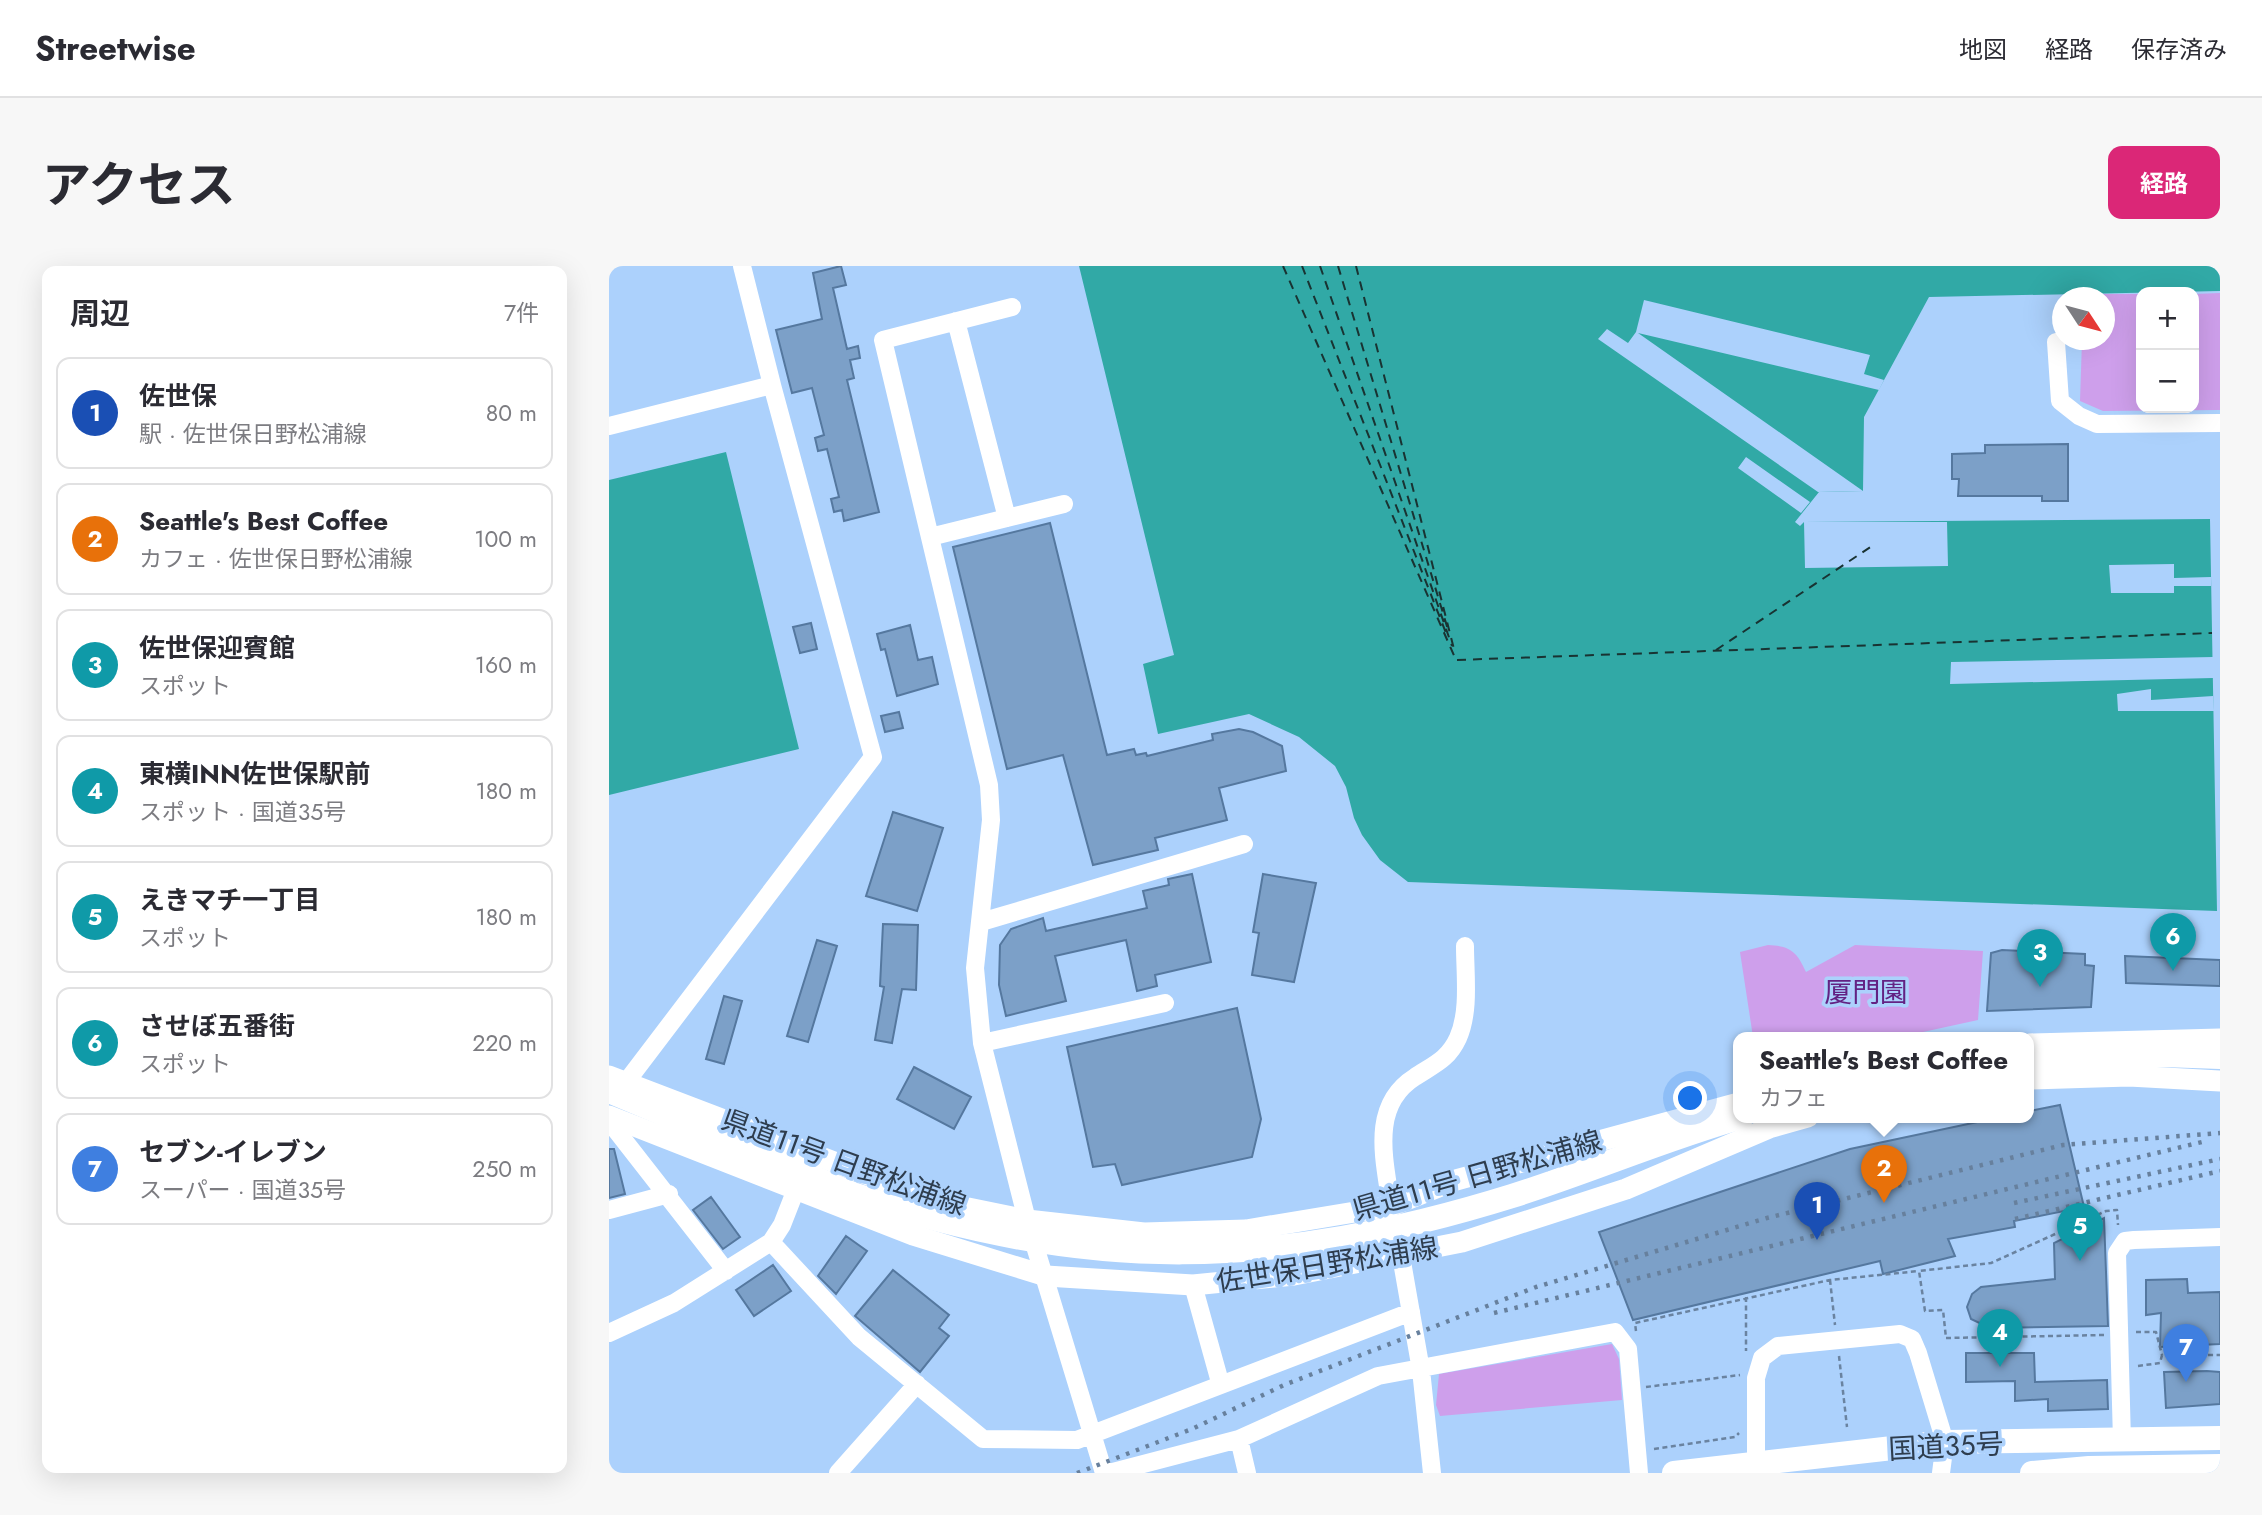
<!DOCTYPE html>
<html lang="ja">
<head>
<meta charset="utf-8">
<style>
  :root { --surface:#fff; --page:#f7f7f7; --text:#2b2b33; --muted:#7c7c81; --line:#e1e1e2; --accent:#db2777 }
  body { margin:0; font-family:Jost,"Noto Sans JP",sans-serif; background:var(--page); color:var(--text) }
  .controls { position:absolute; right:21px; top:21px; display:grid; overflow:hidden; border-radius:14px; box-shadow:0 7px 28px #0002 }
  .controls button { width:63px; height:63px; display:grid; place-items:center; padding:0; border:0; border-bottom:2px solid var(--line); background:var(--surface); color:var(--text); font:35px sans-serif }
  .compass { position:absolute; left:1443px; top:21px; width:63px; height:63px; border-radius:50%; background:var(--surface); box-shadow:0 7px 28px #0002; rotate:126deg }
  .you { position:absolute; left:1082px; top:833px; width:24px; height:24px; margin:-18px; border:5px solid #fff; border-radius:50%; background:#1a73e8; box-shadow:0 0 0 10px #1a73e833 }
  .badge { display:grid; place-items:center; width:46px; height:46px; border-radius:50%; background:var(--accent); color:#fff; font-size:23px; font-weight:700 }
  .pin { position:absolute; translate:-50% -58px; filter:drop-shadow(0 2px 4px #0008) }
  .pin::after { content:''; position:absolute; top:37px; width:24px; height:21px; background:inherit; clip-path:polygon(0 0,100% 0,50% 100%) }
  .popup { position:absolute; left:1124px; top:766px; width:301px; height:91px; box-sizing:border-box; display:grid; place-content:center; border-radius:14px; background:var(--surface); filter:drop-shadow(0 2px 5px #0005); font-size:23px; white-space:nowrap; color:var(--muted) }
  .popup b { font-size:26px; color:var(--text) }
  .popup::after { content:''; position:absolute; left:50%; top:100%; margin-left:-14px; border:14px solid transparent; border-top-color:var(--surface) }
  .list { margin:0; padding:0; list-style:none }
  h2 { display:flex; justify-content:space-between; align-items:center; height:91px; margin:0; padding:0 28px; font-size:30px }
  h2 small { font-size:23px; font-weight:400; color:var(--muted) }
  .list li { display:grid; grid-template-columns:46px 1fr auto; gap:21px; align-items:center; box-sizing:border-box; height:112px; margin:0 14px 14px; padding:0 14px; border:2px solid var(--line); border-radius:14px }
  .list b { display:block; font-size:26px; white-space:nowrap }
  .list p { margin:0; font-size:23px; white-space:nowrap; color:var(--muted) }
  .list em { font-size:23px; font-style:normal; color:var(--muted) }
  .map { position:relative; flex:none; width:1611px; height:1207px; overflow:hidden; border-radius:14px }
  header { display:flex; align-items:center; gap:42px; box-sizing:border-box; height:98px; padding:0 35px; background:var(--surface); border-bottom:2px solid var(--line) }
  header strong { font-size:33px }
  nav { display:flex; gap:38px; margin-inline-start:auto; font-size:24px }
  .intro { display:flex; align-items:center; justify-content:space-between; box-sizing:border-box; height:168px; padding:0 42px }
  h1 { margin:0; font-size:49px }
  .button { padding:18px 32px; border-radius:14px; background:var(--accent); color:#fff; font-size:24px; font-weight:700 }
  main { display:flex; gap:42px; padding:0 42px }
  aside { flex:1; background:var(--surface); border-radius:14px; box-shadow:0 7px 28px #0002 }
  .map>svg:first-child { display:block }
  .green { fill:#ce9feb }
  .water { fill:#31a9a6 }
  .pier { fill:#acd1fc }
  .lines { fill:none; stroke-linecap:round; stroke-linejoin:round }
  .ferry { stroke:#193332; stroke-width:2; stroke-dasharray:9 7; stroke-linecap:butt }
  .building { fill:#7ca0c8; stroke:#55789f; stroke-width:2 }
  .path { stroke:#6a83a0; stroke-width:2.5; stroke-dasharray:5 3.5; stroke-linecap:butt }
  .minor { stroke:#fff; stroke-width:18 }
  .major { stroke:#fff; stroke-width:21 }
  .highway { stroke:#fff; stroke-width:24 }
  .rail { stroke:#67809d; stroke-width:4.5; stroke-dasharray:3.5 7; stroke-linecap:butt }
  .labels { text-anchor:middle; stroke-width:7; stroke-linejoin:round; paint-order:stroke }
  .park-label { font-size:28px; fill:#632283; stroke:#acd1fc }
  .street-label { font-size:28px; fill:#2e3d4e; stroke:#acd1fc }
</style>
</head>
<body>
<header>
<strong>Streetwise</strong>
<nav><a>地図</a><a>経路</a><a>保存済み</a></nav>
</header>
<div class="intro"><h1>アクセス</h1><a class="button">経路</a></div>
<main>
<aside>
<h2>周辺<small>7件</small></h2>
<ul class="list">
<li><span class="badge" style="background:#1a4fb4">1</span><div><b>佐世保</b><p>駅 · 佐世保日野松浦線</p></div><em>80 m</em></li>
<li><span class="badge" style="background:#e8710a">2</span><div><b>Seattle's Best Coffee</b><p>カフェ · 佐世保日野松浦線</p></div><em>100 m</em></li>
<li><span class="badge" style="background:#0f9aa8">3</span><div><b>佐世保迎賓館</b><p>スポット</p></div><em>160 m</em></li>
<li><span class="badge" style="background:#0f9aa8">4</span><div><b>東横INN佐世保駅前</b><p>スポット · 国道35号</p></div><em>180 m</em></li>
<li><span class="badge" style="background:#0f9aa8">5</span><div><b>えきマチ一丁目</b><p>スポット</p></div><em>180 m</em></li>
<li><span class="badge" style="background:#0f9aa8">6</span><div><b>させぼ五番街</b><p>スポット</p></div><em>220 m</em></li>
<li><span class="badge" style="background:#3f7fe0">7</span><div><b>セブン-イレブン</b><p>スーパー · 国道35号</p></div><em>250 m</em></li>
</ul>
</aside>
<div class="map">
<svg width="1611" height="1207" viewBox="0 0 1611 1207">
  <rect width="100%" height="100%" fill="#acd1fc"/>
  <!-- green -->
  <path class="green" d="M1611,27V144L1494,145L1471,135L1473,74H1496V32L1474,31V28H1532V142H1585V28Z
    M1159,679C1182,680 1188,686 1197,706L1246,679L1374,685L1369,754L1291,771H1144L1131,686Z
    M1003,1078L1010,1093L1013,1134L831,1150L827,1139L830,1108Z"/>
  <!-- water -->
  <path class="water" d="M470,0H1611V25L1320,31L1255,151L1254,225L1210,226L1186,256L1191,260L1195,256L1601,253L1608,645L799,616L771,594L753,569L745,552L737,521L726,500L690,471L640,448L549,468L534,398L565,389Z
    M117,186L190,483L0,529V214Z"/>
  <!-- pier -->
  <path class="pier" d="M1035,34L1261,89L1255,108L1275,114L1270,124L1029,67L1254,225L1209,226L989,73L998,63L1019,77L1027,66Z
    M1137,191L1201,236L1192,247L1129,202Z
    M1195,256H1338L1339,300L1196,302Z
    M1565,298V312L1602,311V320H1565V327H1502L1500,299Z
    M1604,391V412L1341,418L1342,396Z
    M1542,423V434L1604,430L1605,445H1509L1508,428Z"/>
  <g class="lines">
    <!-- ferry -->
    <path class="ferry" d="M674,0L847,394
      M693,0L837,367
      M711,0L843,380
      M729,0L840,367
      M747,0L846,387
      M1107,384L1266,278
      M848,394L1603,367"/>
  </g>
  <!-- building -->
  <path class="building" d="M232,0L237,19L224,22L238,83L249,80L251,92L241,94L245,112L238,114L270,246L235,255L233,244L225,246L222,233L230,231L218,183L209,185L206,172L215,169L203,122L183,127L167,64L213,53L204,7Z
    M1459,178V235H1433V230H1349L1350,213H1343V188L1376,187V179Z
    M441,257L498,489L525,483L527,489L537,487L538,490L604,474L603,468L630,463L644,466L673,480L677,505L610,522L618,554L546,572L549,584L484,599L454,489L398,503L344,281Z
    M202,357L208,383L191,387L184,361Z
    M301,359L309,394L323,391L329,418L288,430L276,383L272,384L268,368Z
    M290,446L294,462L276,466L272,450Z
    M284,546L334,562L308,645L257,630Z
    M583,608L602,696L546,709L548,720L528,725L517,674L446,690L457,735L397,750L390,719L391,679L402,663L434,652L437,665L538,642L534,625L560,619L559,613Z
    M654,608L707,617L685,716L643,709L650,667L644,666Z
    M274,658L309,659L307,724L293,723L283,777L266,774L275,721L271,720Z
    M208,674L228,680L199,776L178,770Z
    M1393,684L1476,688V699L1485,700L1482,741L1378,745L1382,687Z
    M1516,690L1611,694V720L1517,717Z
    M115,730L133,735L115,798L97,793Z
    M628,742L652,853L643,891L513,919L506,898L484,901L458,781Z
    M305,801L362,831L345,863L288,833Z
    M1451,839L1475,941L1405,955L1406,961L1339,973L1346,990L1274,1008L1271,995L1024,1054L990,966L1241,883L1392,851H1420V845Z
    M0,883H5L16,928L0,932Z
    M102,931L131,971L114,983L84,944Z
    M1495,952L1499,1060L1381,1062L1362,1053L1358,1041L1363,1028L1372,1021L1446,1013L1445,977Z
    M237,970L258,985L227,1028L209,1010Z
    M164,999L182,1025L145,1050L127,1024Z
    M284,1004L340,1049L330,1062L340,1070L311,1106L246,1050Z
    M1578,1013L1579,1027L1611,1026V1078L1551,1081L1552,1047L1537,1049V1014Z
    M1357,1087H1425L1426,1116L1498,1114L1499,1143L1439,1145V1133L1406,1135V1115L1357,1116Z
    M1598,1105L1611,1106V1138L1557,1142L1555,1106Z"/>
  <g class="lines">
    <!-- path -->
    <path class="path" d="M1221,1014L1226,1059
      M1137,1031V1085
      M1027,1065L1026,1057L1221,1014L1310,1005
      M1527,1066H1547L1553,1089
      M1495,1069L1337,1072L1334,1044L1316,1045L1310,1005L1382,997L1497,945L1508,944L1509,959
      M1230,1090L1238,1161
      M1529,1100L1551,1097L1553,1089H1611
      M1037,1121L1131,1109
      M1045,1183L1126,1171L1130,1167"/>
    <!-- minor -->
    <path class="minor" d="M403,41L274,74L380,519L382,554L366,702L373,777L418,954L495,1207
      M347,55L398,252
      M1447,76L1451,135L1470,150L1488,158L1611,157
      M0,160L163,119L133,0
      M321,271L455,238
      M372,656L635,578
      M373,777L556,737
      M18,815L264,491L163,119
      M0,855L117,1005
      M782,940C776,895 760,840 806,811C824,799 839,794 849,772C861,745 856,709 856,680
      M0,944L60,928
      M162,976L250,1071L374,1173L468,1174L802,1046
      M792,990L812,1104L823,1207
      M584,1019L611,1116
      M0,1067L65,1037L162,976L173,959L191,913
      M1513,1175L1508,987L1516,975L1525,974L1611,971
      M229,1207L308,1118
      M500,1207L630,1173
      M638,1207L630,1173L769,1110L1006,1066L1019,1083L1030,1207
      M1143,1207L1147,1196V1112L1153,1092L1169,1080L1291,1068L1303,1073L1309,1087L1336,1176L1332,1207"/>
    <!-- major -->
    <path class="major" d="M1420,778L1611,773
      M0,810L330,936L418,954L535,967L637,964L782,940L847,914L1130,837
      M1420,813L1520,810L1611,815
      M0,850L304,969L437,1010L584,1019L685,1009L853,976L1017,923L1160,862L1199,851"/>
    <!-- highway -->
    <path class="highway" d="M1420,795L1556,789L1611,791
      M0,825L244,928C478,1008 668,1003 903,930C980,906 1055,873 1133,851
      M1065,1207L1336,1176L1611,1172
      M1423,1207L1480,1202L1611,1200"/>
    <!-- rail -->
    <path class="rail" d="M1405,937L1611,893
      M1406,953L1611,905
      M885,1047L1593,876
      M468,1207L583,1163L675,1119L927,1021L1158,952L1454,879L1611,867"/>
  </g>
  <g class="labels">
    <!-- park labels -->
    <g class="park-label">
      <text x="1257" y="736">厦門園</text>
    </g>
    <!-- street labels -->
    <g class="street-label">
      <text transform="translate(235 896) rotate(20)" y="10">県道11号 日野松浦線</text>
      <text transform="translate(868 909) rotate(-16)" y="10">県道11号 日野松浦線</text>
      <text transform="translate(718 998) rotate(-9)" y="10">佐世保日野松浦線</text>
      <text transform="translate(1337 1180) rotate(-3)" y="10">国道35号</text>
    </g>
  </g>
</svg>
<div class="controls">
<button>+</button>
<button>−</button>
</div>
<svg class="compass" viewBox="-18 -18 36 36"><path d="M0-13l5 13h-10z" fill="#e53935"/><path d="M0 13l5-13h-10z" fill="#7c7c81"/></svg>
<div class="you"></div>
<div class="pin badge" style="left:1208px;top:974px;background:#1a4fb4">1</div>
<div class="pin badge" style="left:1275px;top:937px;background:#e8710a">2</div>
<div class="popup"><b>Seattle's Best Coffee</b>カフェ</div>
<div class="pin badge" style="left:1431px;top:721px;background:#0f9aa8">3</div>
<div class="pin badge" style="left:1391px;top:1101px;background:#0f9aa8">4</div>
<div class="pin badge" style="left:1471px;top:995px;background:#0f9aa8">5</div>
<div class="pin badge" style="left:1564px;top:705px;background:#0f9aa8">6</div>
<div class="pin badge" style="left:1577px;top:1116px;background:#3f7fe0">7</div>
</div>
</main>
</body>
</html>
